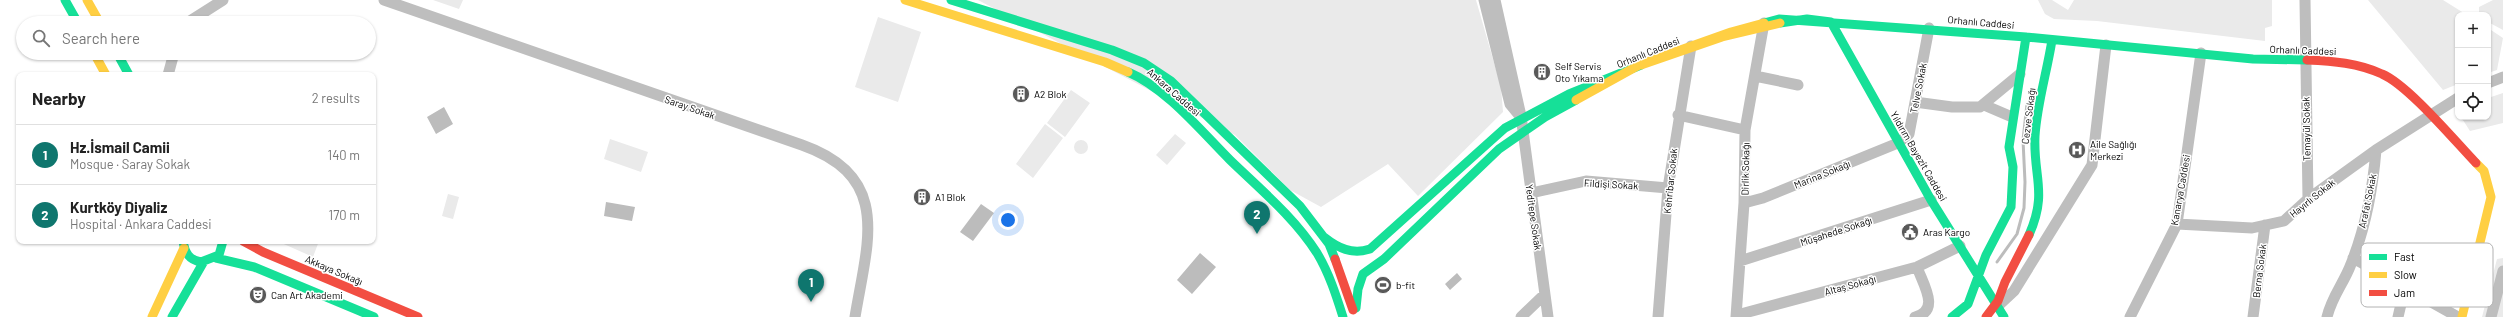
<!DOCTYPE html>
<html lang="en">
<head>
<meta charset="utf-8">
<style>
  :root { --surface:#fff; --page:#f2f2f2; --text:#222; --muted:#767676; --line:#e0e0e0; --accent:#0f766e }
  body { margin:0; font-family:Barlow,sans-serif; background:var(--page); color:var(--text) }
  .controls { position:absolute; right:12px; top:12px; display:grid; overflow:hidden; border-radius:8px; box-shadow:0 1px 3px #0004 }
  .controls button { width:36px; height:36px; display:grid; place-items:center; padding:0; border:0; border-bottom:1px solid var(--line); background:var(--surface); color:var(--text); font:20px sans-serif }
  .you { position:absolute; left:1008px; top:220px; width:14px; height:14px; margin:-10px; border:3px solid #fff; border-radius:50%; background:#1a73e8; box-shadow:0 0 0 6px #1a73e833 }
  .badge { display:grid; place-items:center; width:26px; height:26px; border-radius:50%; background:var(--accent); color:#fff; font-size:13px; font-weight:700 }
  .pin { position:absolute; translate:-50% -33px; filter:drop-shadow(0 1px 2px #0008) }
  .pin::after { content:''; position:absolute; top:21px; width:14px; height:12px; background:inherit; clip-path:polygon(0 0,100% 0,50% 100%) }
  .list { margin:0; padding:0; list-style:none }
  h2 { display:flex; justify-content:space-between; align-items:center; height:52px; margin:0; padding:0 16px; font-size:17px }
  h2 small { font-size:13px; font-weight:400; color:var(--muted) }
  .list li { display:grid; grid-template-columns:26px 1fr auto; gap:12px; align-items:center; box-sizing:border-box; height:60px; padding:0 16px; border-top:1px solid var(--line) }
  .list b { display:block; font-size:15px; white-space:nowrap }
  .list p { margin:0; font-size:13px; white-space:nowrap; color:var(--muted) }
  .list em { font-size:13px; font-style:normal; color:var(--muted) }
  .icon { flex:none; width:22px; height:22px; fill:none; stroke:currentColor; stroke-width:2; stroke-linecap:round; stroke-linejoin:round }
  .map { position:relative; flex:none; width:2503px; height:317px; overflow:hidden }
  .search { position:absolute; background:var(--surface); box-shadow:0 1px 3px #0004; left:16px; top:16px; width:360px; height:44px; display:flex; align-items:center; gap:10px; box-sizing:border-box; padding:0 14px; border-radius:22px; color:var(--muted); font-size:15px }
  .panel { position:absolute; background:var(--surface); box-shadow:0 1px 3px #0004; left:16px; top:72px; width:360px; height:172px; border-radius:8px }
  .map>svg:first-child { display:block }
  .green { fill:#eaeaea }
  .water { fill:#bcbcbc }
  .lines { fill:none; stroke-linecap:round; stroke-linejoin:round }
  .stream { stroke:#bcbcbc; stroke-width:3 }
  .street { stroke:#bebebe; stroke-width:11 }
  .fast { stroke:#16e098; stroke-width:9 }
  .slow { stroke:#ffcf43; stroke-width:9 }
  .jam { stroke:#f24e42; stroke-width:9 }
  .labels { text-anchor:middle; stroke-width:3; stroke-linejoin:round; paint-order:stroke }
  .street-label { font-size:10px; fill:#000; stroke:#fff }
  .poi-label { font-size:10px; fill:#000; stroke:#fff; text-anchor:start }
  .key { fill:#fff; stroke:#b2b2b2; stroke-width:1 }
  .key-label { font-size:11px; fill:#000 }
</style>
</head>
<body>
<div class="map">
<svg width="2503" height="317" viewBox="0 0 2503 317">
  <rect width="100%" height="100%" fill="#fff"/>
  <!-- green -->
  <path class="green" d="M433,0H463L459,9Z
    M978,0H1476L1501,87L1503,112L1418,196L1388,164L1321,207L1290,190L1235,135Z
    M2038,0H2052L2068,10L2074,0H2272V26L2265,28V41L2097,21L2054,19L2045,14Z
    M2368,0H2443L2467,15H2458V84L2443,90Z
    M2493,0H2503V30L2488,22V15H2479V7Z
    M878,17L921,32L898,102L855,87Z
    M2488,28L2503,38L2497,70L2488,73Z
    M1071,90L1090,103L1065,137L1047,123Z
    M2503,93V123L2470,131L2461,117H2488V98Z
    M1045,124L1063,138L1033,178L1016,164Z
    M1175,134L1186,143L1167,165L1156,155Z
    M610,139L648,152L641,172L604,159Z
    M1074 147a7 7 0 1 1 14 0a7 7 0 1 1-14 0Z
    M448,194L459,197L453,219L442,216Z
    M277,241H319L313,257Z
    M2503,258V317H2482L2497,259Z"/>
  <!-- water -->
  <path class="water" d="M444,107L453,124L436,134L427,117Z
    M606,202L635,207L632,221L604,216Z
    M981,204L994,213L973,241L960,232Z
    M1200,253L1216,267L1192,294L1177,280Z
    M1457,273L1462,279L1450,290L1445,284Z"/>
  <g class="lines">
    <!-- stream -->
    <path class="stream" d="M1997,262L2017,234L2024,208L2025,182L2023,140L2027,104"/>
    <!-- street -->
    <path class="street" d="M384,0L802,145C893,177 867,243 855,317
      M1484,0L1510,104L1519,115
      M1495,0L1521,116L1548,317
      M2305,0L2308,199
      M187,23L223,0
      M168,75L174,53
      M1755,76L1798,85
      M2488,83L2503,77
      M1915,102L1952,107H1980L2020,74
      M1984,105L2012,117
      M1678,115L1745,130
      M1531,193L1586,181L1668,188
      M1744,203L1763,198L1898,143L1909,134L1929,28
      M2177,224L2252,228L2284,221L2308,199L2376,150L2458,98
      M2353,258L2458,317
      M1740,261L1931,200
      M1999,305L2014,291L2092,165L2106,45
      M1737,315L1917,267L1960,246
      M1521,317L1545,294
      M1658,317L1668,188L1691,46
      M1736,317L1744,203L1745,130L1764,23
      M1915,317C1941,311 1923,284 1917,267
      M2130,317L2177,224L2201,53
      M2253,317L2265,225
      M2327,317C2332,296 2344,283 2351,264C2365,229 2373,187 2376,150
      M2398,317L2405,287
      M2491,317L2503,271"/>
    <!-- fast -->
    <path class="fast" d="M65,0L78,23
      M951,0L1112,50L1144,63L1171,81L1300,206L1329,244L1335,259
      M1764,23L1779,19L2026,37L2253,59L2307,60
      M1780,23L1807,19L1831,22L1931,200L2004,317
      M117,53L129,75
      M1128,72C1166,88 1201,131 1230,160C1260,189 1294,217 1317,253C1329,273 1336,295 1343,317
      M2029,235C2048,192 2033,177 2035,136C2037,104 2047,72 2052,40
      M1324,237C1338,248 1352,255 1370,249
      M183,241C185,253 189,260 201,262L219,255L223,241
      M1370,249L1505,128L1569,94L1641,65
      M216,258L254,267L374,317
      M1363,274L1384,259L1499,149L1545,117L1576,100
      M1356,308L1358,289L1363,274
      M172,317L203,263
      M1952,317L1968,304L1986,255L2011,207L2013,167L2009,147L2026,37"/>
    <!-- slow -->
    <path class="slow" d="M87,0L100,23
      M905,0L1105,62L1128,72
      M94,53L106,75
      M1641,65L1722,37L1780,23
      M1576,100L1641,64L1731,32L1764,23
      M152,317L184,248
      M2462,317L2491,197L2484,171L2476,163"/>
    <!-- jam -->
    <path class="jam" d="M2307,60C2333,61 2358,63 2382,74C2408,85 2454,140 2476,163
      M243,241L263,252L418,317
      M1335,259L1353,310
      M1986,317L1998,301L2005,282L2029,235"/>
  </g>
  <!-- icons -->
  <defs>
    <symbol id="building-disc" viewBox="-11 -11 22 22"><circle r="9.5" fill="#595959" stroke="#fff"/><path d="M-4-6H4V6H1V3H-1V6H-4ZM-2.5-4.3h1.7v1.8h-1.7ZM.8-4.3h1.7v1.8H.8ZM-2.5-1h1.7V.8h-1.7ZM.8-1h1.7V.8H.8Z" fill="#fff"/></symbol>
    <symbol id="hospital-disc" viewBox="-11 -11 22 22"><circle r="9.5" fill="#595959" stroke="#fff"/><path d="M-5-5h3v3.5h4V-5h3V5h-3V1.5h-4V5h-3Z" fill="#fff"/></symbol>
    <symbol id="civic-disc" viewBox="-11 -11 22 22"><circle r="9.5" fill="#595959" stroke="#fff"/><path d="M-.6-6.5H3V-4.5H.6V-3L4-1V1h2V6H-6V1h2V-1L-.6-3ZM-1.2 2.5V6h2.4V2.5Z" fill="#fff"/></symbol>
    <symbol id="stadium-disc" viewBox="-11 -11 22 22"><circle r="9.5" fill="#595959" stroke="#fff"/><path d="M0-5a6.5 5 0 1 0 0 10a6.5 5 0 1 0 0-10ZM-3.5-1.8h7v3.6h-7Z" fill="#fff"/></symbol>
    <symbol id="theatre-disc" viewBox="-11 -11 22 22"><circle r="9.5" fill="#595959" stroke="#fff"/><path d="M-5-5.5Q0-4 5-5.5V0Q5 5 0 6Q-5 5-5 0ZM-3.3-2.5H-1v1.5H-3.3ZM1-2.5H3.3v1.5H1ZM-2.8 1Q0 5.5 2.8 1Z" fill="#fff"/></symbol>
  </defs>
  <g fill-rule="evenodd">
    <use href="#building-disc" x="1532" y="62" width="20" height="20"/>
    <use href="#building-disc" x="1011" y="84" width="20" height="20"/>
    <use href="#hospital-disc" x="2067" y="140" width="20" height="20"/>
    <use href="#building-disc" x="912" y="187" width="20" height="20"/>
    <use href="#civic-disc" x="1900" y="222" width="20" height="20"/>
    <use href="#stadium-disc" x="1373" y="275" width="20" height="20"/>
    <use href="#theatre-disc" x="248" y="285" width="20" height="20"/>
  </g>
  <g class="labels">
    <!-- street labels -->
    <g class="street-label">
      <text transform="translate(1981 22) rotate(5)" y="4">Orhanlı Caddesi</text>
      <text transform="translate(2303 50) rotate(2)" y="4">Orhanlı Caddesi</text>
      <text transform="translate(1648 52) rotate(-22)" y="4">Orhanlı Caddesi</text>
      <text transform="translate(1918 88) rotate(-79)" y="4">Telve Sokak</text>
      <text transform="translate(1174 92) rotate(41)" y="4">Ankara Caddesi</text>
      <text transform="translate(690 107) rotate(19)" y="4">Saray Sokak</text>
      <text transform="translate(2028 116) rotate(-83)" y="4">Cezve Sokağı</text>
      <text transform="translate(2306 129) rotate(-91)" y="4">Temayül Sokak</text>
      <text transform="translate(1919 156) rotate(60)" y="4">Yıldırım Bayezit Caddesi</text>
      <text transform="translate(1745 169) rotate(-89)" y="4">Dirlik Sokağı</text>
      <text transform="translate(1822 174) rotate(-22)" y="4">Marina Sokağı</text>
      <text transform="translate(1670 181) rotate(-84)" y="4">Kehribar Sokak</text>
      <text transform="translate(1611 184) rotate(3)" y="4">Fildişi Sokak</text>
      <text transform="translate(2180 190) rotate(-80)" y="4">Kanarya Caddesi</text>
      <text transform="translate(2312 198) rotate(-39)" y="4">Hayırlı Sokak</text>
      <text transform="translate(2367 201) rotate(-78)" y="4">Arafat Sokak</text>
      <text transform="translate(1534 217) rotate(82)" y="4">Yeditepe Sokak</text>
      <text transform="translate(1836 231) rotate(-18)" y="4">Müşahede Sokağı</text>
      <text transform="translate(334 270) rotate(23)" y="4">Akkaya Sokağı</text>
      <text transform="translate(2259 271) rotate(-83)" y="4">Berna Sokak</text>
      <text transform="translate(1850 285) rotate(-15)" y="4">Altaş Sokağı</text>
    </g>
    <!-- poi labels -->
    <g class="poi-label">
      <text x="1555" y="70">Self Servis<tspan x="1555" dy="12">Oto Yıkama</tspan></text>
      <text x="1034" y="98">A2 Blok</text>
      <text x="2090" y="148">Aile Sağlığı<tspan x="2090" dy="12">Merkezi</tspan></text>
      <text x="935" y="201">A1 Blok</text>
      <text x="1923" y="236">Aras Kargo</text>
      <text x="1396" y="289">b-fit</text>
      <text x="271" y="299">Can Art Akademi</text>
    </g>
  </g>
  <!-- legend -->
  <rect x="2361" y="243" width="132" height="64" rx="6" class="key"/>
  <rect x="2369" y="254" width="18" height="6" fill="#16e098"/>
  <rect x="2369" y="272" width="18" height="6" fill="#ffcf43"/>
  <rect x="2369" y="290" width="18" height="6" fill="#f24e42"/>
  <g class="key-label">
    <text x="2394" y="261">Fast</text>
    <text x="2394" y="279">Slow</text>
    <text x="2394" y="297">Jam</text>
  </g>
</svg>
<div class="controls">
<button>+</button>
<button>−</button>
<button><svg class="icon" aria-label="locate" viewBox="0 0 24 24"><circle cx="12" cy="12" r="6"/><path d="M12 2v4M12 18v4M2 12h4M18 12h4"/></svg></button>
</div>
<div class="you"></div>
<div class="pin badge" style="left:811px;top:302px">1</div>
<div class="pin badge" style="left:1257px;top:234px">2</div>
<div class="search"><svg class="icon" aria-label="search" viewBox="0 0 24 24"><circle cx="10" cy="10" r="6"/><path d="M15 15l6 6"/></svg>Search here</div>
<section class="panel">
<h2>Nearby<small>2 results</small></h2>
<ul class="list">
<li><span class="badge">1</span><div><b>Hz.İsmail Camii</b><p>Mosque · Saray Sokak</p></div><em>140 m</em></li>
<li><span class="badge">2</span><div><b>Kurtköy Diyaliz</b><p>Hospital · Ankara Caddesi</p></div><em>170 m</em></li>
</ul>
</section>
</div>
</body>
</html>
